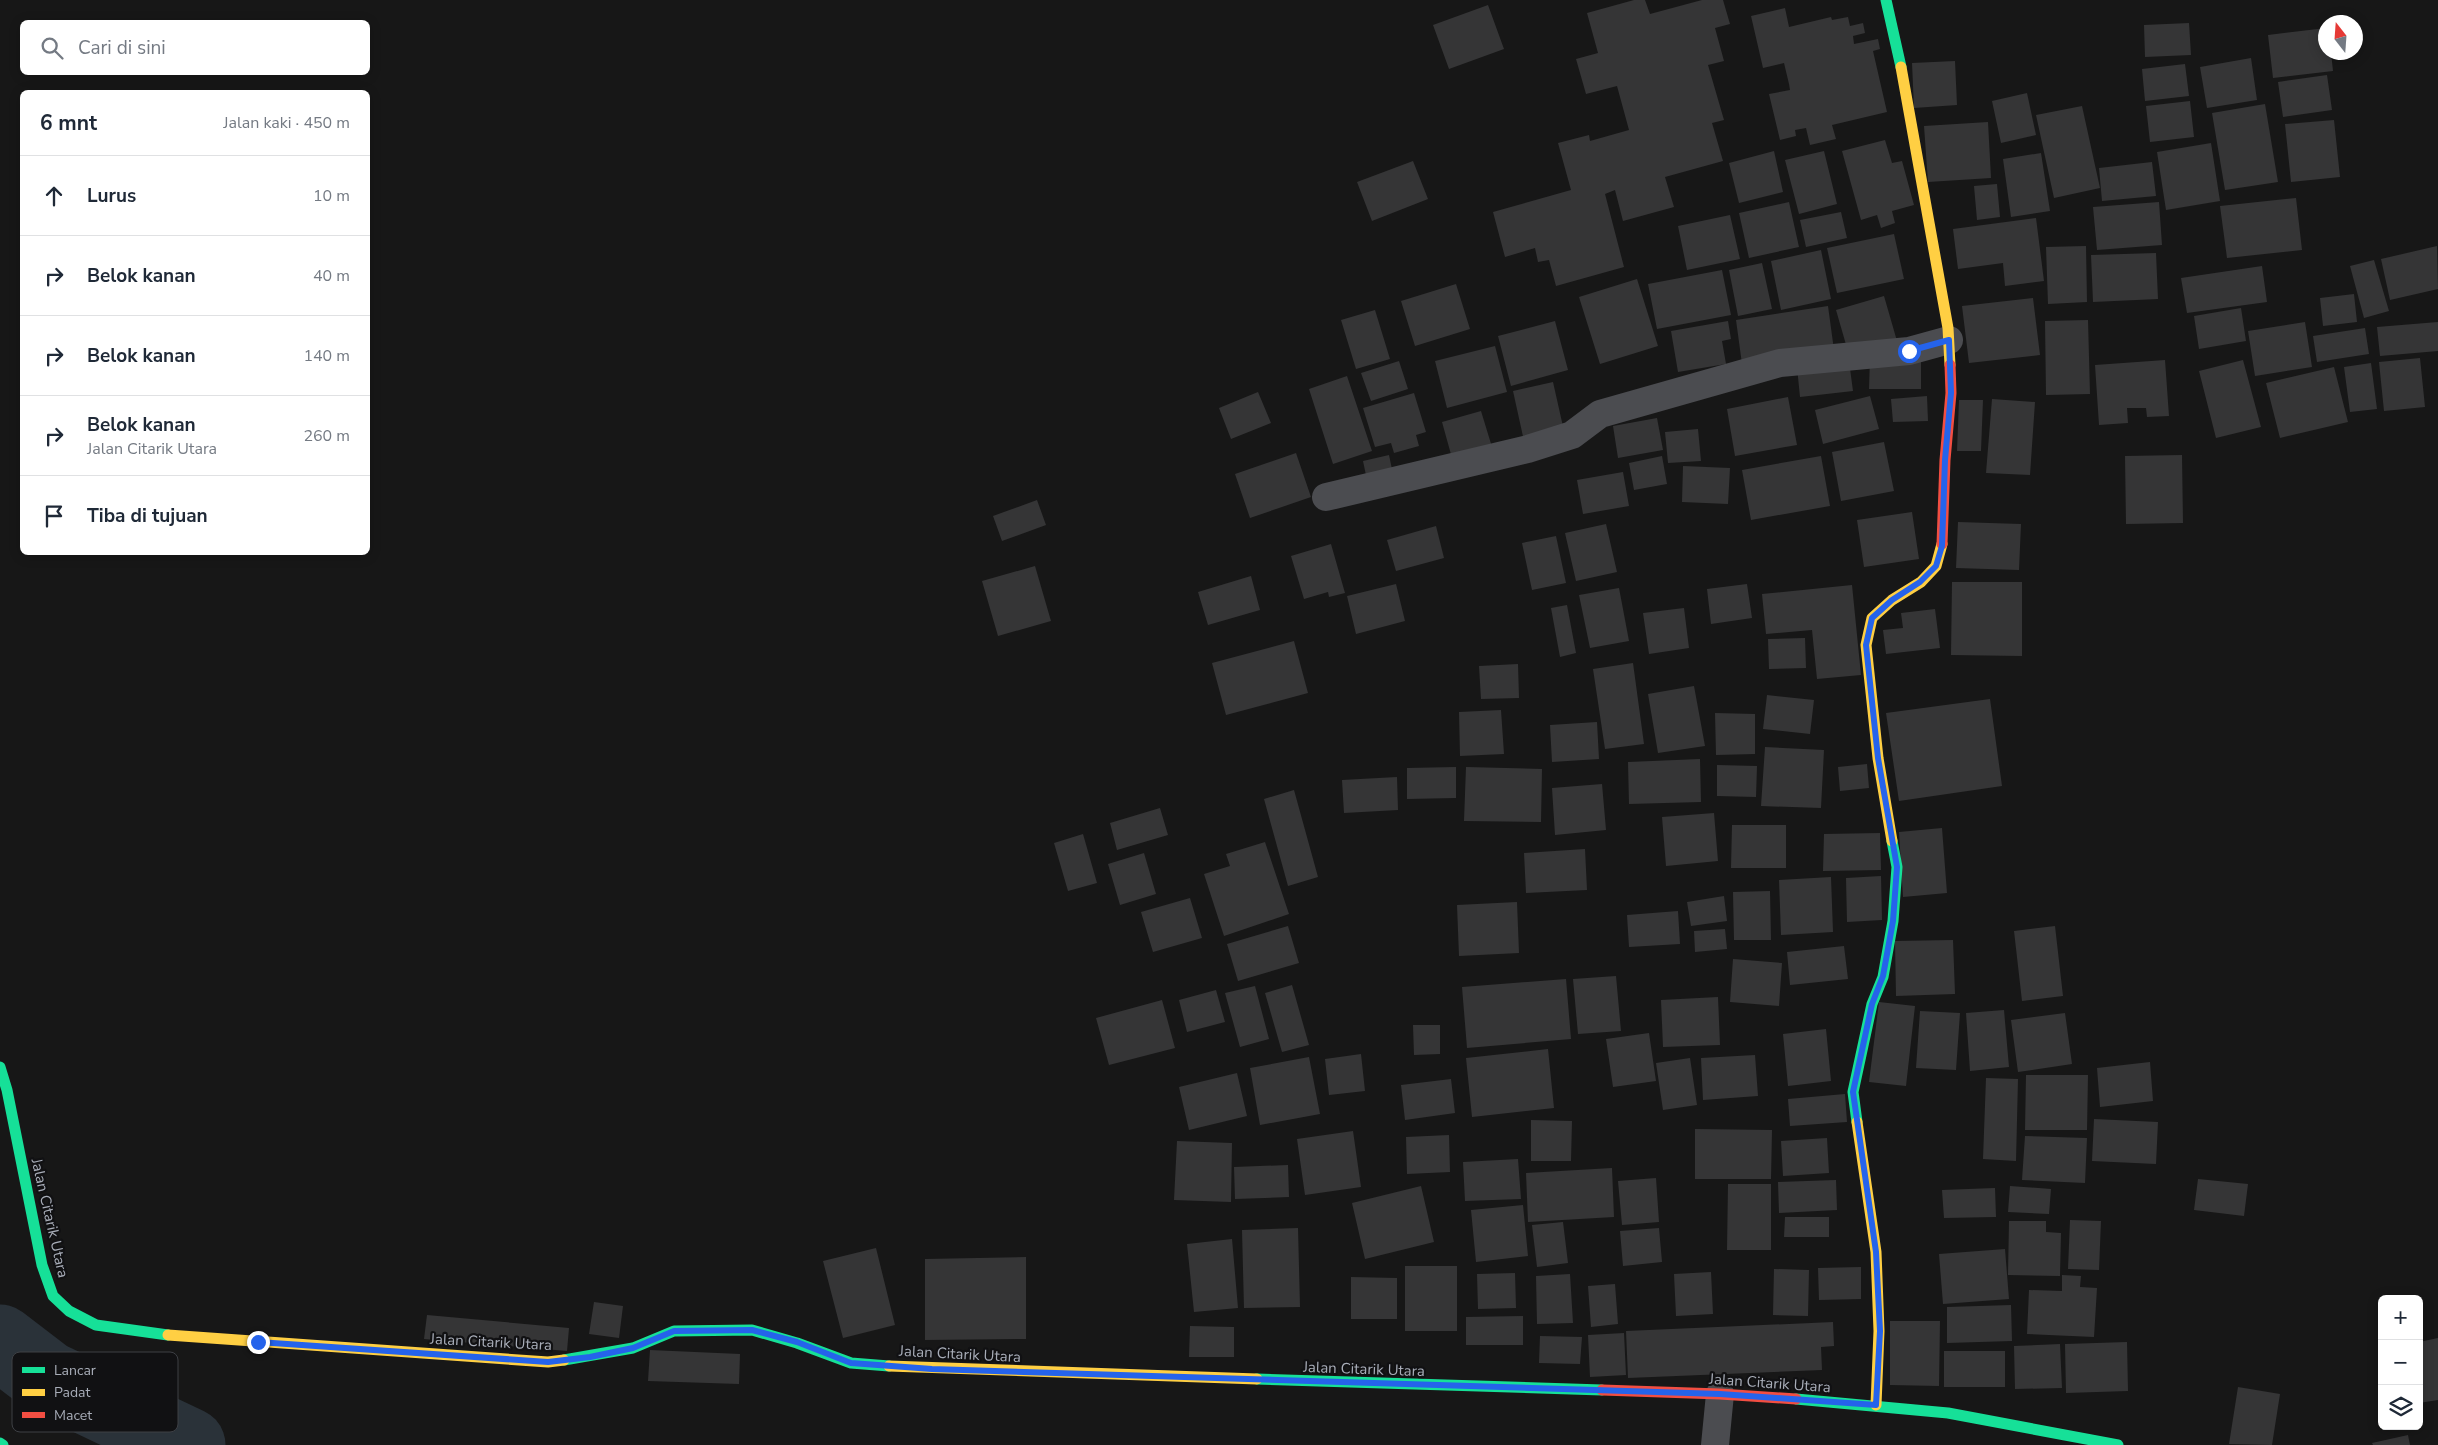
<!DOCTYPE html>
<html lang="id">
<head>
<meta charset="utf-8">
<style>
  :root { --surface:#fff; --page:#f6f6f7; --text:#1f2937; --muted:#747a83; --line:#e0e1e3 }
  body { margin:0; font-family:"Nunito Sans",sans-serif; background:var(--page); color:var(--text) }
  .controls { position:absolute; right:15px; bottom:15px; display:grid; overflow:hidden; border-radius:8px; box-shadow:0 2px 12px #0003 }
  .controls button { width:45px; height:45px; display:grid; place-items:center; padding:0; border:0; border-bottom:1px solid var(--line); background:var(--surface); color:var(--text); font:25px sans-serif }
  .compass { position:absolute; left:2318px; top:15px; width:45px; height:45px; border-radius:50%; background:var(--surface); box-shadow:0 2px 12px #0003; rotate:343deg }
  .stop { position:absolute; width:15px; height:15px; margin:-11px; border:4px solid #2563eb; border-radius:50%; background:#fff }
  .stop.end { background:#2563eb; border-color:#fff; box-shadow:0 1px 5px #0008 }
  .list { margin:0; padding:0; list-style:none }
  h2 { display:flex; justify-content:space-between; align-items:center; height:65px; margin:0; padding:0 20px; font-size:21px }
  h2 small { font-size:16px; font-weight:400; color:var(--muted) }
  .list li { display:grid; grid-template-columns:32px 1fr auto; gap:15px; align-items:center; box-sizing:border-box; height:80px; padding:0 20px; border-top:1px solid var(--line) }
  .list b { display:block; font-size:19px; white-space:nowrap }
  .list p { margin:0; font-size:16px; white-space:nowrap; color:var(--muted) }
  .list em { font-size:16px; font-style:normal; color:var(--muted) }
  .icon { flex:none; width:28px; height:28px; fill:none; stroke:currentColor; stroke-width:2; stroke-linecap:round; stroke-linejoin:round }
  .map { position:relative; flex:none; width:2438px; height:1445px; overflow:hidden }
  .search { position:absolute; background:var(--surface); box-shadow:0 2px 12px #0003; left:20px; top:20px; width:350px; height:55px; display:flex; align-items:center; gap:12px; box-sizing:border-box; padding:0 18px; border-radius:8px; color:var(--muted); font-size:19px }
  .panel { position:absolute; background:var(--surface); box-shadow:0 2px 12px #0003; left:20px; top:90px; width:350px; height:465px; border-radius:8px }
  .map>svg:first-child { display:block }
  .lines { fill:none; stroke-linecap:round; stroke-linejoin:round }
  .river { stroke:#2a3239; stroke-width:75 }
  .building { fill:#353536 }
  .street { stroke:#4b4c50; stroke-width:28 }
  .fast { stroke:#16e098; stroke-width:11 }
  .slow { stroke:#ffcf43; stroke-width:11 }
  .jam { stroke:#f24e42; stroke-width:11 }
  .route { stroke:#2563eb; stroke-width:6 }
  .labels { text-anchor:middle; stroke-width:4.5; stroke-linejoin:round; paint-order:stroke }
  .street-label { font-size:15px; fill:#a8adb8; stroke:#111113 }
  .key { fill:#111113; stroke:#3e4045; stroke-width:1 }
  .key-label { font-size:14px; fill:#a8adb8 }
</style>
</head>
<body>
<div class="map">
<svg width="2438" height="1445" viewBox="0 0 2438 1445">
  <rect width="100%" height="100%" fill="#171717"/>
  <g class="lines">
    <!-- river -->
    <path class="river" d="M0,1342L47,1378L188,1445"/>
  </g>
  <!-- building -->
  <path class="building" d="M1634,0H1645L1650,14L1702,0H1723L1730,24L1715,28L1724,61L1708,65L1724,120L1712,123L1723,161L1665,177L1674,207L1623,221L1615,190L1605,194L1624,267L1556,286L1549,260L1538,262L1535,248L1505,257L1493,212L1571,190L1558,143L1589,135L1590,141L1629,130L1617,86L1586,94L1576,59L1598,53L1587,13Z
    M1488,5L1504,49L1449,69L1433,25Z
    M1785,8L1789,27L1831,17L1832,20L1848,17L1850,26L1863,23L1865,33L1853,36L1854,44L1878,39L1880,49L1873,51L1887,112L1832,125L1836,139L1810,145L1806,128L1795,130L1796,136L1780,140L1769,94L1790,90L1789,84L1784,63L1763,68L1751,16Z
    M2189,23L2191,55L2145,57L2144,25Z
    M2326,28V52H2331L2333,71L2273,78L2268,35Z
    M2251,58L2257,100L2207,108L2200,67Z
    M1955,61L1957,105L1914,108L1912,63Z
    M2185,64L2189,96L2145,101L2142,69Z
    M2327,75L2332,110L2283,117L2278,82Z
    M2027,93L2036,135L2001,143L1992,101Z
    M2190,101L2194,137L2150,142L2146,106Z
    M2265,104L2278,182L2225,190L2212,113Z
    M2082,106L2100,188L2054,198L2036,115Z
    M2334,120L2340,177L2291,182L2285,124Z
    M1988,122L1991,178L1928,182L1924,126Z
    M1885,140L1892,163L1902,161L1914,205L1892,211L1895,223L1881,228L1877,215L1861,220L1842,151Z
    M2211,143L2220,201L2166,210L2157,152Z
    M1774,151L1783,192L1739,203L1729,163Z
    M1824,151L1837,204L1799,214L1785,160Z
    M2041,153L2050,211L2011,217L2003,159Z
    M1413,161L1428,199L1372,221L1357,182Z
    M2152,162L2156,196L2102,201L2099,168Z
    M1997,184L2000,217L1977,220L1974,186Z
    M2296,198L2302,250L2227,258L2220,206Z
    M1789,202L1799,247L1749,258L1739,213Z
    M2159,202L2162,245L2097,250L2093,207Z
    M1841,212L1847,238L1806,247L1800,220Z
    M1730,215L1740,259L1687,270L1678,226Z
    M2036,218L2044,281L2005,286L2003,263L1958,269L1953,229Z
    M1894,234L1904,279L1837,293L1827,248Z
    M2086,246L2087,302L2048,304L2046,247Z
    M2437,246L2438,289L2390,300L2381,259Z
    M1821,250L1831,299L1781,310L1771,261Z
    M2156,253L2158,299L2093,302L2091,255Z
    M2374,260L2389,311L2364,318L2350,266Z
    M1762,263L1772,309L1738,316L1729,270Z
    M2262,266L2267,302L2187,313L2181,278Z
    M1722,270L1731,315L1657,329L1648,284Z
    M1637,279L1658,346L1600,364L1579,297Z
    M1456,284L1470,329L1415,346L1401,301Z
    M2354,294L2357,322L2323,326L2320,298Z
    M1884,296L1897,341L1849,355L1836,310Z
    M2033,298L2040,355L1969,363L1962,306Z
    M1828,306L1834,350L1742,364L1736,320Z
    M2241,308L2246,341L2199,349L2194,316Z
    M1375,310L1390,359L1356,369L1341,320Z
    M2088,320L2090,394L2046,395L2045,321Z
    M1555,321L1568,370L1511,386L1498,336Z
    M1728,321L1731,339L1722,341L1726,364L1678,372L1671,331Z
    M2305,322L2312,367L2255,376L2248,331Z
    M2438,322V351L2380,356L2377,327Z
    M2365,328L2369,354L2317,362L2313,336Z
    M1495,346L1507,392L1447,408L1435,361Z
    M1870,357L1921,358V389H1869Z
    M2420,358L2425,407L2384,411L2379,362Z
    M2165,360L2169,416L2147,417L2146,408H2127L2128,423L2099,425L2095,365Z
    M2243,360L2261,427L2216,438L2199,371Z
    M1399,361L1408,389L1371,401L1361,373Z
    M1849,361L1853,391L1800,397L1797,367Z
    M2371,363L2377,409L2350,412L2344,367Z
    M2334,367L2348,422L2280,438L2266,383Z
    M1347,376L1372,451L1333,464L1309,389Z
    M1553,382L1564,431L1524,441L1513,391Z
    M1258,392L1271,423L1231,439L1219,408Z
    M1414,393L1426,432L1416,435L1419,446L1394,453L1391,443L1375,447L1363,408Z
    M1870,396L1879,429L1823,444L1815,410Z
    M1927,396L1928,421L1893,422L1891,399Z
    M1788,397L1797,445L1735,456L1727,409Z
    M1992,399L2035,402L2030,475L1986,473Z
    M1959,400H1983L1981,451H1957Z
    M1481,411L1492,447L1452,458L1442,422Z
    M1657,418L1663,450L1618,458L1613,426Z
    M1698,429L1701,461L1668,463L1665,432Z
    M1884,442L1894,491L1841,501L1832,452Z
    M1296,453L1311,497L1250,518L1235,474Z
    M1389,455L1393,474L1367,480L1363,461Z
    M2182,455L2183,523L2126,524L2125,456Z
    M1662,456L1667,484L1634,490L1629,463Z
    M1821,456L1830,506L1751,520L1742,470Z
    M1683,466L1730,468L1728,504L1682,502Z
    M1623,472L1629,506L1583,514L1577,480Z
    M1037,500L1046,525L1002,541L993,516Z
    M1912,512L1919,559L1864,567L1857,520Z
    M1958,522L2021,524L2019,570L1956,568Z
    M1606,524L1617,572L1576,581L1565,533Z
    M1436,526L1444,558L1396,571L1387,540Z
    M1556,536L1566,583L1532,590L1522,543Z
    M1331,544L1345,593L1329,597L1328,592L1304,599L1291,556Z
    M1035,566L1051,621L998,636L982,581Z
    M1251,576L1260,610L1208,625L1198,592Z
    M1952,582H2022V656L1951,655Z
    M1396,584L1405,621L1356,634L1347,596Z
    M1747,584L1752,618L1711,624L1707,589Z
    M1852,585L1861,675L1817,679L1812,630L1766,634L1762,594Z
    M1619,588L1629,641L1590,648L1579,595Z
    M1567,605L1576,653L1560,657L1551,608Z
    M1684,608L1689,648L1649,654L1643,613Z
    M1935,609L1940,648L1886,654L1883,630L1903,628L1901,613Z
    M1805,638L1806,668L1769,669L1768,639Z
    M1294,641L1308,693L1226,715L1212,663Z
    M1633,663L1644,744L1605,749L1593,669Z
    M1518,664L1519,698L1481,699L1479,666Z
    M1694,686L1705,746L1658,753L1648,694Z
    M1767,695L1814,700L1810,734L1763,729Z
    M1990,699L2002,786L1899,801L1886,713Z
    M1501,710L1504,754L1460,756L1459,712Z
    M1715,713L1755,714V754L1716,755Z
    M1597,722L1599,759L1552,762L1550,725Z
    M1765,747L1824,750L1821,808L1761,806Z
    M1700,759L1701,802L1629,804L1628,762Z
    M1867,764L1869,788L1840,791L1838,767Z
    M1717,765L1757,766L1756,797L1717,796Z
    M1456,767V798L1407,799V768Z
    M1466,767L1542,769L1541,822L1464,821Z
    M1397,777L1398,810L1344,813L1342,780Z
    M1602,784L1606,830L1555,835L1552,788Z
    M1294,790L1318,877L1288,886L1264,799Z
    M1160,808L1168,835L1117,850L1110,823Z
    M1714,813L1718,861L1666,866L1662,817Z
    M1732,825H1786V868H1731Z
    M1942,828L1947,893L1903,897L1899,832Z
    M1880,833L1881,870L1823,871L1824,834Z
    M1083,834L1097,883L1068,891L1054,843Z
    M1265,842L1289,914L1224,936L1204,874L1230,866L1226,854Z
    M1585,849L1587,890L1526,893L1524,853Z
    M1144,853L1156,894L1120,905L1108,864Z
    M1881,876L1882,920L1847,922L1846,878Z
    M1831,877L1833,932L1781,935L1779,880Z
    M1770,891L1771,940H1734L1733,892Z
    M1724,896L1727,921L1691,926L1687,902Z
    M1190,898L1202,938L1153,952L1141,912Z
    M1517,902L1519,953L1459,956L1457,905Z
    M1678,911L1680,944L1629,947L1627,915Z
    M1288,926L1299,963L1238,981L1227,944Z
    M2055,926L2063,996L2022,1001L2014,931Z
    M1725,929L1727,949L1695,952L1694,931Z
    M1953,940L1955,994L1896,996L1895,941Z
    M1844,946L1848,979L1790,985L1787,952Z
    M1733,959L1782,963L1779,1006L1730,1002Z
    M1616,976L1621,1031L1578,1034L1573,979Z
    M1566,979L1571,1039L1467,1048L1462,987Z
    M1292,985L1309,1045L1282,1052L1265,993Z
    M1255,986L1269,1039L1240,1047L1225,993Z
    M1216,990L1225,1022L1187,1032L1179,1000Z
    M1718,997L1720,1045L1663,1047L1661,1000Z
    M1162,1000L1175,1048L1109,1065L1096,1018Z
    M1879,1002L1915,1006L1906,1086L1869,1082Z
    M2004,1010L2009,1067L1970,1071L1966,1013Z
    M1920,1011L1960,1013L1956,1070L1916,1068Z
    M2065,1013L2072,1064L2018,1072L2011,1020Z
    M1413,1025H1440V1054L1414,1055Z
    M1826,1029L1831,1081L1788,1086L1783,1034Z
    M1649,1033L1656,1081L1613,1087L1606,1039Z
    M1548,1049L1554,1108L1472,1117L1466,1058Z
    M1361,1054L1365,1091L1329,1095L1325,1059Z
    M1755,1055L1758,1096L1703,1100L1701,1058Z
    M1309,1057L1320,1114L1260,1125L1250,1068Z
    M1690,1058L1697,1105L1663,1110L1656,1063Z
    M2150,1062L2153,1101L2100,1107L2097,1068Z
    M1237,1073L1247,1116L1189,1130L1179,1087Z
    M2026,1075H2088L2087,1130H2025Z
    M1986,1078L2018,1079L2016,1161L1983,1159Z
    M1451,1079L1455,1113L1405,1120L1401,1085Z
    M1845,1094L1847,1122L1790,1126L1788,1099Z
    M2094,1119L2158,1122L2156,1164L2092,1161Z
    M1531,1120L1572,1121L1571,1161H1531Z
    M1695,1129L1772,1130L1771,1179H1695Z
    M1353,1131L1361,1187L1305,1195L1297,1139Z
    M1449,1135L1450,1172L1407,1174L1406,1137Z
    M2025,1136L2087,1138L2085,1183L2022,1180Z
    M1827,1138L1829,1173L1783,1176L1781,1141Z
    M1177,1141L1232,1143L1231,1202L1174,1200Z
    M1518,1159L1521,1199L1465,1201L1463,1162Z
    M1288,1165L1289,1197L1235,1199L1234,1167Z
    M1612,1168L1614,1217L1528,1222L1526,1173Z
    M1656,1178L1659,1222L1622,1225L1618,1181Z
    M2198,1179L2248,1184L2244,1216L2194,1210Z
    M1836,1180L1837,1210L1779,1213L1778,1182Z
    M1728,1184H1771V1250H1727Z
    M1421,1186L1434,1242L1365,1259L1352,1203Z
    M2010,1186L2051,1189L2049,1214L2008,1212Z
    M1995,1188L1996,1217L1944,1218L1942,1190Z
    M1523,1205L1528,1256L1476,1262L1471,1210Z
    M1785,1217H1829V1237H1784Z
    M2070,1220L2101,1221L2099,1270L2068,1269Z
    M2009,1221H2046V1232L2061,1233L2060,1276L2008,1275Z
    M1563,1222L1568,1263L1537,1267L1532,1225Z
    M1298,1228L1300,1307L1244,1308L1242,1230Z
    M1659,1228L1662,1262L1623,1266L1620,1231Z
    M1232,1239L1238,1308L1194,1312L1187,1244Z
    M876,1248L895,1325L843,1338L823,1261Z
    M2005,1249L2009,1299L1943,1304L1939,1254Z
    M1026,1257V1339L925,1340V1259Z
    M1405,1266H1457V1331H1405Z
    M1861,1267V1299L1819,1300L1818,1268Z
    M1774,1269L1809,1270L1808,1316L1773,1315Z
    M1711,1272L1713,1314L1676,1316L1674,1274Z
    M1515,1273L1516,1308L1478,1309L1477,1274Z
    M1570,1274L1573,1323L1537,1324L1536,1276Z
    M2062,1275L2081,1276L2080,1287L2097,1288L2094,1337L2027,1334L2029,1290L2062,1291Z
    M1351,1277L1397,1278V1319H1351Z
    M1615,1284L1618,1324L1591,1327L1588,1286Z
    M594,1302L623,1306L619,1338L589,1334Z
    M2011,1305L2012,1341L1947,1343V1307Z
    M427,1315L569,1328L567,1351L424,1339Z
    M1523,1316V1345H1466V1317Z
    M1890,1321H1940L1939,1386L1890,1385Z
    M1833,1322L1834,1346L1821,1347L1822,1370L1628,1378L1626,1331Z
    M1190,1326L1234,1327V1357H1189Z
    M1624,1333L1626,1375L1590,1377L1588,1335Z
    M1540,1336L1582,1337L1580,1364L1539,1363Z
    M2438,1338V1400L2419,1403V1342Z
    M2127,1342L2128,1391L2066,1393L2065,1344Z
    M2060,1344L2062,1388L2015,1389L2014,1346Z
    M650,1350L740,1354L739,1384L648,1381Z
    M1944,1351H2005V1387H1944Z
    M2238,1387L2280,1394L2272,1445L2229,1444Z
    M2408,1435L2410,1445H2373L2372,1443Z"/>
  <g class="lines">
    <!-- street -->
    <path class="street" d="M1326,497L1528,449L1572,435L1600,414L1780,363L1909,351L1949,340
      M1715,1445L1720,1394"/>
    <!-- fast -->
    <path class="fast" d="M1886,0L1901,67
      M0,1067L7,1090L42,1265L53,1296L69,1311L96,1325L168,1335
      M1857,1122L1853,1092L1872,1004L1883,977L1893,921L1897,867L1892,841
      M564,1360L633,1348L674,1331L752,1330L797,1343L851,1363L889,1366
      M1257,1379L1602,1390
      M1796,1399L1948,1413L2118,1445
      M0,1443L3,1445"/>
    <!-- slow -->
    <path class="slow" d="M1901,67L1948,328L1950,365
      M1892,841L1878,758L1866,645L1872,618L1892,600L1921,582L1936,566L1942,544
      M1857,1122L1876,1252L1879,1331L1876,1405
      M168,1335L548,1362L564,1360
      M889,1366L1257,1379"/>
    <!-- jam -->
    <path class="jam" d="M1942,544L1945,460L1951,393L1950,365
      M1602,1390L1720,1394L1796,1399"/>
  </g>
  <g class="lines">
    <!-- route -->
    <path class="route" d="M258,1342L548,1362L590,1357L633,1348L674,1331L752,1330L797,1342L851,1363L932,1369L1720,1394L1876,1405L1880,1331L1876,1252L1853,1092L1872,1004L1883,976L1893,921L1897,867L1878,758L1866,645L1872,618L1892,600L1920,582L1936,566L1942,546L1945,460L1951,393L1949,340L1909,351"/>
  </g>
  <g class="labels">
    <!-- street labels -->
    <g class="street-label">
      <text transform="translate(50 1218) rotate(77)" y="5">Jalan Citarik Utara</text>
      <text transform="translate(491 1342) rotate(3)" y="5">Jalan Citarik Utara</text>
      <text transform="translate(960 1354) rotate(3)" y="5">Jalan Citarik Utara</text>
      <text transform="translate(1364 1369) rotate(2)" y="5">Jalan Citarik Utara</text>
      <text transform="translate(1770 1383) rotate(4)" y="5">Jalan Citarik Utara</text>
    </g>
  </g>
  <!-- legend -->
  <rect x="12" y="1352" width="166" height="80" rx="8" class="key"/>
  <rect x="22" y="1367" width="23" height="6" fill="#16e098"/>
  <rect x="22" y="1389" width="23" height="7" fill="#ffcf43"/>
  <rect x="22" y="1412" width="23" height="6" fill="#f24e42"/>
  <g class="key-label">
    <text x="54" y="1375">Lancar</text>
    <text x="54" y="1397">Padat</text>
    <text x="54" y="1420">Macet</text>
  </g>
</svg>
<div class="controls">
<button>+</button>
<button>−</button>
<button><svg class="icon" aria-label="layers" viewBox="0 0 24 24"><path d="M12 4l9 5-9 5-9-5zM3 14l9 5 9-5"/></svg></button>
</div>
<svg class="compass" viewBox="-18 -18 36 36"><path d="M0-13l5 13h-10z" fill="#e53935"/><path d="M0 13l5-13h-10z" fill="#747a83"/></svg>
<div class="stop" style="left:1909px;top:351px"></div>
<div class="stop end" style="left:258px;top:1342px"></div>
<div class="search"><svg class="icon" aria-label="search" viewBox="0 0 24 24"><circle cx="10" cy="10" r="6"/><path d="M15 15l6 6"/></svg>Cari di sini</div>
<section class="panel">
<h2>6 mnt<small>Jalan kaki · 450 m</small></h2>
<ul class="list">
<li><svg class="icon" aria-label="ahead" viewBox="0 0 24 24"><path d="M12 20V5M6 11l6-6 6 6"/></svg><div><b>Lurus</b></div><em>10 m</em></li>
<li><svg class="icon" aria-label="right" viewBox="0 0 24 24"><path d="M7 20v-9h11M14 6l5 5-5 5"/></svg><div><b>Belok kanan</b></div><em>40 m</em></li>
<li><svg class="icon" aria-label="right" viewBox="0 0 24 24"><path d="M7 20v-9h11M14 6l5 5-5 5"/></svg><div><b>Belok kanan</b></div><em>140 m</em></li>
<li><svg class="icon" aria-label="right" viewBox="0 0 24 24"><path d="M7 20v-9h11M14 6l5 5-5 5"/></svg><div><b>Belok kanan</b><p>Jalan Citarik Utara</p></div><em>260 m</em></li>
<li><svg class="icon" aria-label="arrive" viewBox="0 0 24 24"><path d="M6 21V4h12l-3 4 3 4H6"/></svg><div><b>Tiba di tujuan</b></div></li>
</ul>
</section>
</div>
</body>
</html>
